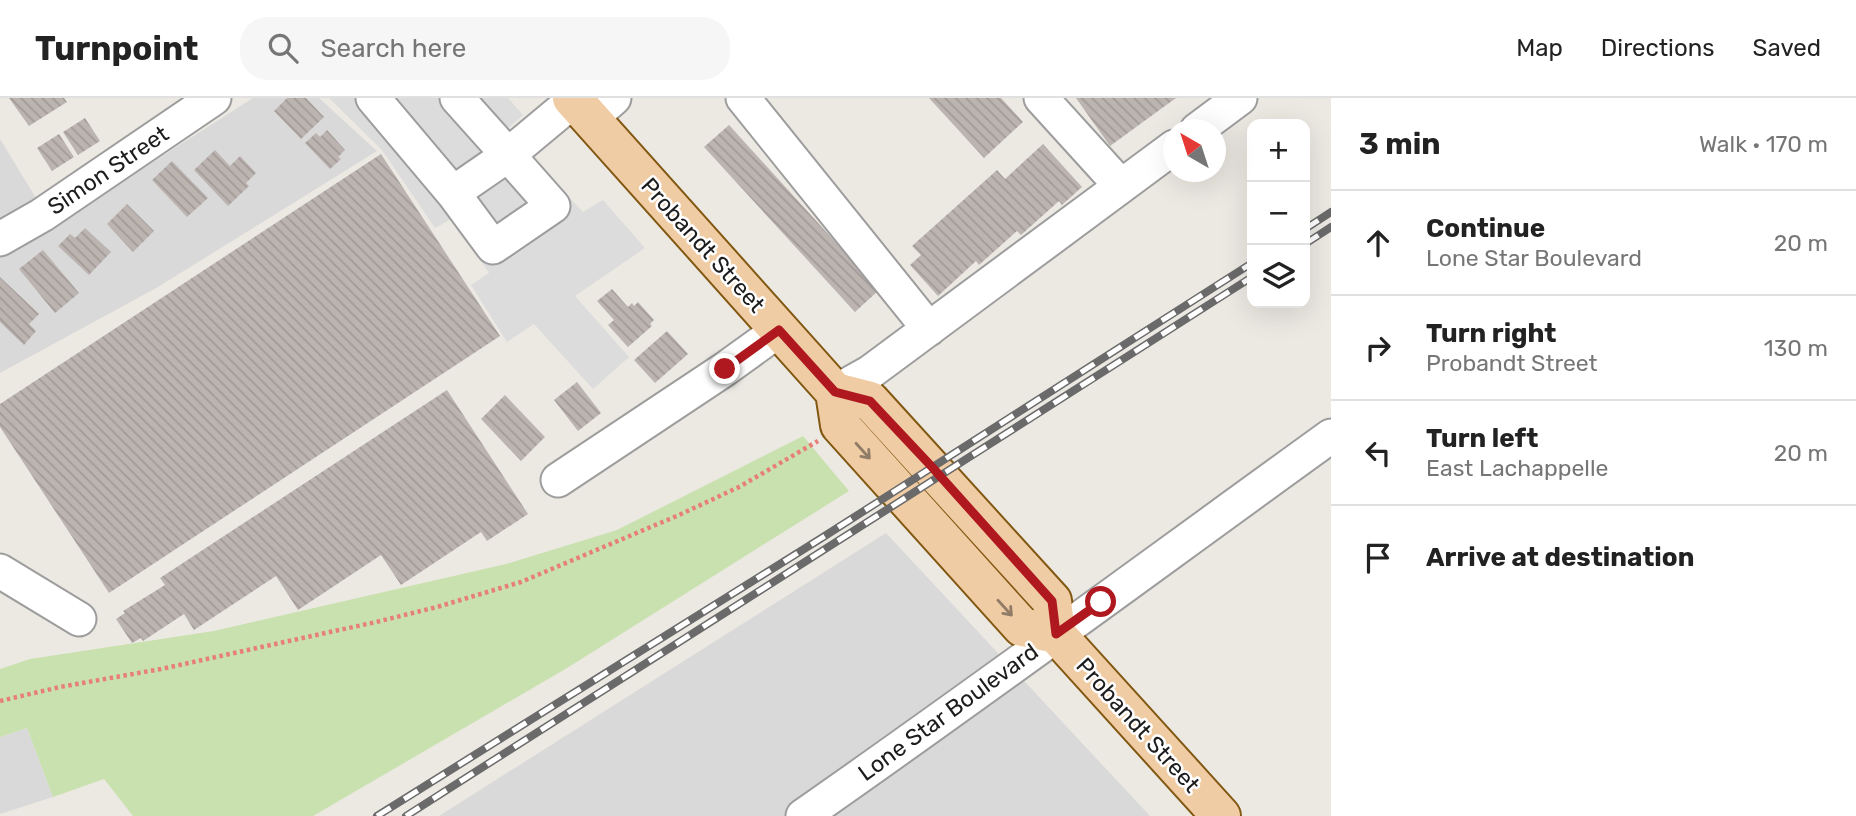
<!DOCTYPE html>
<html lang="en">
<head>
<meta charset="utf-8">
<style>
  :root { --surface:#fff; --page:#f6f6f6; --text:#222; --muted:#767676; --line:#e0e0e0 }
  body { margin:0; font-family:Rubik,sans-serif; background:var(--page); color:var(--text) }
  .controls { position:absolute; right:21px; top:21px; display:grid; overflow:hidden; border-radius:14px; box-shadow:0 7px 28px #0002 }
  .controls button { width:63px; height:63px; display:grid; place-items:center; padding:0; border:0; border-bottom:2px solid var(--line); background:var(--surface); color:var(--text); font:35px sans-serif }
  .compass { position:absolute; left:1163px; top:21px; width:63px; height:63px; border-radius:50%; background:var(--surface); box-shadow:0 7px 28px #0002; rotate:321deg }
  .stop { position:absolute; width:21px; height:21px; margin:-16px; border:5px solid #b0181f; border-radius:50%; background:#fff }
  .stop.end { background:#b0181f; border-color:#fff; box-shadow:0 2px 7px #0008 }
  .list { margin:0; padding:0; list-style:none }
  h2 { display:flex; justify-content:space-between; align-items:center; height:91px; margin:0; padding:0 28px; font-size:30px }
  h2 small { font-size:23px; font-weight:400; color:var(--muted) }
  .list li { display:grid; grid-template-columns:46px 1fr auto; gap:21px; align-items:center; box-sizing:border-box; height:105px; padding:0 28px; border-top:2px solid var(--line) }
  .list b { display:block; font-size:26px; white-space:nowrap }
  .list p { margin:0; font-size:23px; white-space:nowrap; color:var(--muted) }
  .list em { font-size:23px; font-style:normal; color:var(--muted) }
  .icon { flex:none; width:38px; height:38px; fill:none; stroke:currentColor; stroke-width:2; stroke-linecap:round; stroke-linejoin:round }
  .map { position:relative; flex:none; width:1331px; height:718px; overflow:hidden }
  header { display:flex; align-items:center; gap:42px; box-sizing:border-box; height:98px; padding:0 35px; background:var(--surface); border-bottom:2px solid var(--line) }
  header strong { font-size:33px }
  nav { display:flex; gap:38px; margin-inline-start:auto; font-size:24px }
  .search { width:490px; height:63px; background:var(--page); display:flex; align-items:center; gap:18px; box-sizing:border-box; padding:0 24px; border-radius:28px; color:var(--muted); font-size:26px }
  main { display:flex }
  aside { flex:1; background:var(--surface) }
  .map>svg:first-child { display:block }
  .residential { fill:#dad9d9 }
  .grass { fill:#c9e1ae }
  .parking { fill:#dcdcdc }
  .building { fill:url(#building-back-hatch) }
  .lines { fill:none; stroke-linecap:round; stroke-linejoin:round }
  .minor-casing { stroke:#9d9d9d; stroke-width:37 }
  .major-casing { stroke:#825812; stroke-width:42 }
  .path { stroke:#e87e78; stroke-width:4.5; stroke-dasharray:3.5 3.5; stroke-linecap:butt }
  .minor { stroke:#fff; stroke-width:33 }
  .major { stroke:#f0cca4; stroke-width:38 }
  .rail-casing { stroke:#6a6a6a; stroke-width:8 }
  .rail { stroke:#fff; stroke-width:5; stroke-dasharray:16; stroke-linecap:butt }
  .oneway { stroke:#917d67 }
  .route { stroke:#b0181f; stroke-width:9 }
  .labels { text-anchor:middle; stroke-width:5; stroke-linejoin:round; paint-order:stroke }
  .street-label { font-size:23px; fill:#1c1c1c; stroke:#fff }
</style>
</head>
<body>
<header>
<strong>Turnpoint</strong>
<div class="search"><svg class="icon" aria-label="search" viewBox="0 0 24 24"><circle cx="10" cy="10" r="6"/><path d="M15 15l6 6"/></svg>Search here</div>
<nav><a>Map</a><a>Directions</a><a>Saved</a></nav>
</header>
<main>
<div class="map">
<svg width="1331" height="718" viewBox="0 0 1331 718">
  <defs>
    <pattern id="building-back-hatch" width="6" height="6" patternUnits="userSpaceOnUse" patternTransform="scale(1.75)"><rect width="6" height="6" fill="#bcb4b0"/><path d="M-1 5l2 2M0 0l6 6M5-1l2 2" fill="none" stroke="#a19a97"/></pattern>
  </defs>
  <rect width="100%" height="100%" fill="#ece9e3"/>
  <!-- residential -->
  <path class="residential" d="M253,0H319L377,53L158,189L0,275V41L53,128Z
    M886,435L1150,718H439Z
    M27,630L53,699L0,716V639Z"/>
  <!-- grass -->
  <path class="grass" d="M803,338L849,393L567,570L313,718H133L104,681L53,699L27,630L0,639V571L30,561L214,533L506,466L617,432Z"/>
  <!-- parking -->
  <path class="parking" d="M329,0H508L523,17L506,32L583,114L603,102L645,150L575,198L629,259L593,291L534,226L507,244L471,187L489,175L453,120L435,130L382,52Z"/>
  <!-- building -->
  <path class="building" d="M9,0H64L67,4L29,28Z
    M287,0H306L324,19L301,41L274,13Z
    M929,0H1001L1023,24L984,60Z
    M1076,0H1176L1110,48Z
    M85,20L100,43L78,57L63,34Z
    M729,27L879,192L855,214L704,49Z
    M327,32L345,52L338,59L341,61L330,71L305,45L316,35L320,39Z
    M59,36L74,59L52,73L37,50Z
    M1043,46L1082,89L1062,107L1059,103L1021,137L1017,133L979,167L976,163L938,198L910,167L921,157L912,148L997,72L1005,81Z
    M215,52L230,68L240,58L256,75L246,85L249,88L228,108L194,72Z
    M381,56L500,238L109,495L0,329V306Z
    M172,63L208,100L187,119L152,82Z
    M127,106L154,133L133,154L107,126Z
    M85,130L111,154L89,177L58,148L70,136L75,140Z
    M43,152L79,195L55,215L19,171Z
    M0,179L39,216L29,226L36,233L24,247L0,224Z
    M612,191L628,209L632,205L634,208L638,204L654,222L650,226L652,228L628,249L608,227L614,222L597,203Z
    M667,233L688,256L655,285L634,262Z
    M577,284L601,315L578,333L554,302Z
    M447,292L528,416L487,443L481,434L401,487L381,457L298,512L276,478L194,532L184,516L143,543L141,540L132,545L116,521L125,515L123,513L165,487L160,480Z
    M505,297L545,339L521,363L481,321Z"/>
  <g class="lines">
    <defs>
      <path id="minor" d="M373,0L453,95L508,57L553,108L493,149L453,95
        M457,0L508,57L574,2
        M743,0L929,231
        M1041,0L1121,88
        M590,21L614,0
        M1197,32L1240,0
        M0,141L42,117L214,0
        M835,294L869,275L1174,49
        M558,382L725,271L779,232
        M0,473L79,521
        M803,718C981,594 1155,465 1331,338"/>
      <path id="major" d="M572,0L835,294L870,303L1052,503L1056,536
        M835,294L840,327L1022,529L1056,536L1221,718"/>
    </defs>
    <!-- minor casing -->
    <use href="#minor" class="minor-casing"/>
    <!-- major casing -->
    <use href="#major" class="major-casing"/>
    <!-- path -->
    <path class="path" d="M0,603L60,589L161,571L376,524L437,509L521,484L679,417L739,389L818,343"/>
    <!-- minor -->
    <use href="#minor" class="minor"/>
    <!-- major -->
    <use href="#major" class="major"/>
    <defs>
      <path id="rail" d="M1305,131L1331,114
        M1305,146L1331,129
        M377,718L820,441L1252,165
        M406,718L1252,179"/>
    </defs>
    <!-- rail casing -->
    <use href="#rail" class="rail-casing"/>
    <!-- rail -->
    <use href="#rail" class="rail"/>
  </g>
  <!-- one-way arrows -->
  <defs><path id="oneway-shaft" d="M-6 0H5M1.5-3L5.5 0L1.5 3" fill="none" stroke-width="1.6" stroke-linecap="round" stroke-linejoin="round" transform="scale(1.75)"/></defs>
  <g class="oneway">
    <use href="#oneway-shaft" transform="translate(863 353) rotate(48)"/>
    <use href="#oneway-shaft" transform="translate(1005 510) rotate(48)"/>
  </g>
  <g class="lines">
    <!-- route -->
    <path class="route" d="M725,271L779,232L835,294L870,303L932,369L1052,503L1056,536L1101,504"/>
  </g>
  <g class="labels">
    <!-- street labels -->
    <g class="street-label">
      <text transform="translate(108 72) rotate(-34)" y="8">Simon Street</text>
      <text transform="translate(703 147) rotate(48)" y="8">Probandt Street</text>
      <text transform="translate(948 614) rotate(-36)" y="8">Lone Star Boulevard</text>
      <text transform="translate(1138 627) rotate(48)" y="8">Probandt Street</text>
    </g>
  </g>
</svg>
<div class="controls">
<button>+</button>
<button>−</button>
<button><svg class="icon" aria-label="layers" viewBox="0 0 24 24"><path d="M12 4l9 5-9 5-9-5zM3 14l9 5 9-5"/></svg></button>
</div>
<svg class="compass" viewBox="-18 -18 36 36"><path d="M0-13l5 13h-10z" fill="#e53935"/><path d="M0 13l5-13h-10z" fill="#767676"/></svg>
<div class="stop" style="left:1101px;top:504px"></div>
<div class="stop end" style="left:725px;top:271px"></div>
</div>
<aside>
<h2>3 min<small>Walk · 170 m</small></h2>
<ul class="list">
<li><svg class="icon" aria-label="ahead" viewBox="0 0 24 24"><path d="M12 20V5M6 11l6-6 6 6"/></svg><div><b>Continue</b><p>Lone Star Boulevard</p></div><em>20 m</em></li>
<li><svg class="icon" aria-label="right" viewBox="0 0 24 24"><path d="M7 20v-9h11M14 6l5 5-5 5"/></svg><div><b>Turn right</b><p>Probandt Street</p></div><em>130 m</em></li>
<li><svg class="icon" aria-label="left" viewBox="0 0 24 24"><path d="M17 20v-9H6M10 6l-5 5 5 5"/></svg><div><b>Turn left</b><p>East Lachappelle</p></div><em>20 m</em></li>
<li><svg class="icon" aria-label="arrive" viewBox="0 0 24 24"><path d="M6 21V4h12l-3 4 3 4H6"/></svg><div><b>Arrive at destination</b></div></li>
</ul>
</aside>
</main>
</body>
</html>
